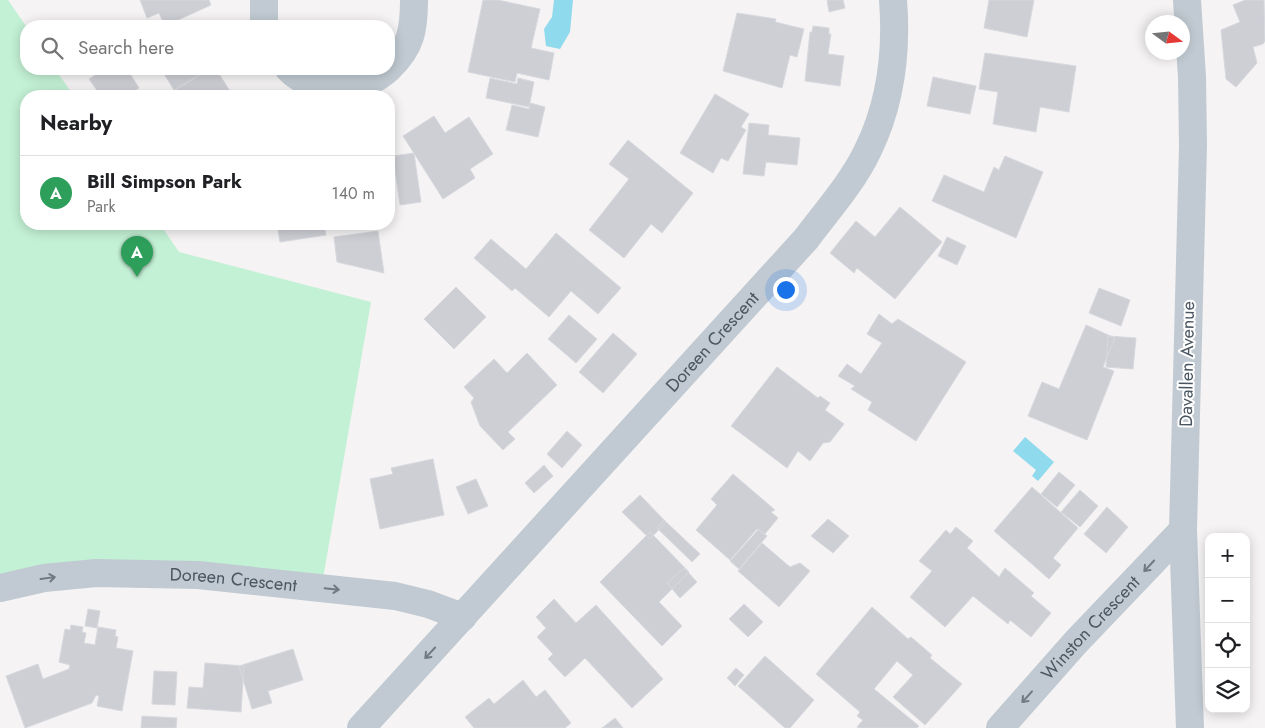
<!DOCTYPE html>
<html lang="en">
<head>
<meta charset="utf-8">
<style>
  :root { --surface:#fff; --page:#f6f6f6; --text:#202124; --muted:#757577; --line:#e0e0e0; --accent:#1a73e8 }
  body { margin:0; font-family:Jost,sans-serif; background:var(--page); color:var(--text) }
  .controls { position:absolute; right:15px; bottom:15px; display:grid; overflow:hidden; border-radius:10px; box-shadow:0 2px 12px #0003 }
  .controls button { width:45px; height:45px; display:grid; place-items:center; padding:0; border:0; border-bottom:1px solid var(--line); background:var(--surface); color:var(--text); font:25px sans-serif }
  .compass { position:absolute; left:1145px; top:15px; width:45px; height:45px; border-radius:50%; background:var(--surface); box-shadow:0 2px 12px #0003; rotate:105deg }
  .you { position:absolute; left:785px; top:289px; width:18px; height:18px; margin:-12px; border:4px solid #fff; border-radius:50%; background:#1a73e8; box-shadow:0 0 0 8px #1a73e833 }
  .badge { display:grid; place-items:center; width:32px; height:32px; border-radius:50%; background:var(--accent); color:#fff; font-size:16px; font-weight:700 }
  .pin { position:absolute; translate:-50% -41px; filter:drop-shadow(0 1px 2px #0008) }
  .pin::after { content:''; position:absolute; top:26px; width:18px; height:15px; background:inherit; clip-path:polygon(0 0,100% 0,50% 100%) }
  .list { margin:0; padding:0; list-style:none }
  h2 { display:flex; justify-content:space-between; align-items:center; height:65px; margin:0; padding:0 20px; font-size:21px }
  h2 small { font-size:16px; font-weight:400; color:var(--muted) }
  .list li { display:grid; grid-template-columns:32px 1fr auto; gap:15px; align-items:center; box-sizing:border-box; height:75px; padding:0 20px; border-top:1px solid var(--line) }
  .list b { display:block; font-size:19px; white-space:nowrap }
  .list p { margin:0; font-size:16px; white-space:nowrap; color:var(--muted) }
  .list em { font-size:16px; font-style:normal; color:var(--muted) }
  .icon { flex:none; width:28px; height:28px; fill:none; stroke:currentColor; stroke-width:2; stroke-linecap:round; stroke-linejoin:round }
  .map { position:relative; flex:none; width:1265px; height:728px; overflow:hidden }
  .search { position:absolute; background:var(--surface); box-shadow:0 2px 12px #0003; left:20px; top:20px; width:375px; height:55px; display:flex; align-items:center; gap:12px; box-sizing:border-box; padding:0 18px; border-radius:20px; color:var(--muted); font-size:19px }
  .panel { position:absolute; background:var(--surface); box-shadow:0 2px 12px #0003; left:20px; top:90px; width:375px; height:140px; border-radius:20px }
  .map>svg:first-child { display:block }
  .green { fill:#c3f1d5 }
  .water { fill:#90daee }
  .building { fill:#cdcfd5; stroke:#d7d9de }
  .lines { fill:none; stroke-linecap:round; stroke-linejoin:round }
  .minor { stroke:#c1cad2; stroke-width:28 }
  .oneway { stroke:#6e7983 }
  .labels { text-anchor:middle; stroke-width:4; stroke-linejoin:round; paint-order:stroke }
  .street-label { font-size:18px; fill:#4a5661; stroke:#fff }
</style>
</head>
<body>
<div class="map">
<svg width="1265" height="728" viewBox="0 0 1265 728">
  <rect width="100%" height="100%" fill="#f5f3f3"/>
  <!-- green -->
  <path class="green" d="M0,0H8L26,26V69H55L74,96H26V224H160L179,252L371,302L321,590L0,585Z"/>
  <!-- water -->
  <path class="water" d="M554,0H573L570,32L560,49L546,46L544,29L552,17Z
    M1025,437L1054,462L1038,481L1032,476L1036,470L1013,451Z"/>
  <!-- building -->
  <path class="building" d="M140,0H209L211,5L165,26L159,13L147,18Z
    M483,0H498L540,9L531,48L554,53L549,80L517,73L515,82L468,72Z
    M827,0H843L845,8L829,12Z
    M989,0H1034L1027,37L984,28Z
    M1245,0H1264L1265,41L1263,44L1253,47L1257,63L1236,87L1226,79L1221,30L1240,22L1233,5Z
    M737,13L776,19L775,22L804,29L797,57L790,55L782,88L723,71Z
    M813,26L829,28V34H831L828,54L844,56L840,86L805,81L810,32H812Z
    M985,53L1076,66L1069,112L1040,107L1036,132L993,124L998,92L979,89Z
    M105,69H127L139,88L127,96H101L89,79Z
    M161,69H209L174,90Z
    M209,69H216L233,96H166Z
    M933,77L976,86L970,114L927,106Z
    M490,78L517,84L518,78L534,82L529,107L486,98Z
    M715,94L749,114L741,127L746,130L728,161L721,158L713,173L680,153Z
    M530,103L545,107L538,137L506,130L512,105L529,109Z
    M434,116L445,133L469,117L493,154L470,169L475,178L443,199L403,136Z
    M749,123L769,125L768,135L800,138L797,165L766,162L764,176L743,174Z
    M628,140L693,193L662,233L651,224L624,258L589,230L629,179L609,164Z
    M414,153L421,202L400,205L393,156Z
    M1005,156L1043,172L1016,238L932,201L944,175L984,192L994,167L999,170Z
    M900,207L942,242L895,299L857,268L854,273L830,253L856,221L875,237Z
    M277,224H324L326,235L280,242Z
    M378,231L384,273L337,262L334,237Z
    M556,233L621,288L598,314L571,291L549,317L515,288L512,291L474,258L491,239L526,269Z
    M947,237L966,246L957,265L938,256Z
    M456,287L486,317L454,349L424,319Z
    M1099,288L1130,300L1121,326L1089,313Z
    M879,314L892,324L898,319L966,362L916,441L868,410L872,402L851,389L855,386L838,376L847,364L861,374L882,343L867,334Z
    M569,315L597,339L576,363L548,339Z
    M1086,325L1115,338L1103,367L1114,371L1087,440L1028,416L1042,382L1059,389Z
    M613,333L637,354L603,393L579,372Z
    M1108,336L1136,338L1133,369L1106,367Z
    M527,353L557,385L508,432L515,439L503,450L480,426L471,402L474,398L464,387L494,359L507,373Z
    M777,367L818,398L820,396L830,403L825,410L844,424L830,442L823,443L810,461L798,451L787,468L731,426Z
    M567,431L582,445L562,468L547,454Z
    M433,459L444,515L380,529L370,479L393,474L391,468Z
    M544,465L553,476L534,493L525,483Z
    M1059,472L1075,485L1057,507L1041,494Z
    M733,474L775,510L771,512L778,518L764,535L757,529L730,560L696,530L717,505L711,499Z
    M476,479L488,506L468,514L456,487Z
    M1032,487L1078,528L1053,558L1061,565L1049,579L994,531Z
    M1080,490L1098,506L1080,527L1061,512Z
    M640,495L666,522L650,539L622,512Z
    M1107,507L1128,527L1106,553L1084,534Z
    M828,519L849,536L833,553L811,536Z
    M664,520L700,554L692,562L657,528Z
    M956,527L973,541L967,548L999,577L1005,568L1034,593L1031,596L1051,613L1031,637L1010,620L1008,624L973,596L945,627L910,597L932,571L919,561L946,530L950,534Z
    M759,529L767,536L739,569L730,561Z
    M650,532L689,572L659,602L682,626L662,646L600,582Z
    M762,543L790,567L800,563L810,571L779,607L738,571Z
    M684,568L697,582L680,598L667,583Z
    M554,599L576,623L596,605L663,679L632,708L585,658L565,677L548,659L553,654L537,637L546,628L536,617Z
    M744,604L763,622L748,637L729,619Z
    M872,607L908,639L911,637L932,655L930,658L962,684L925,725L893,697L913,675L897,661L874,689L919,726L917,728H859L857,727L863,720L857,716L860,712L816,674Z
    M88,609L100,611L97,628L85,626Z
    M71,625L83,627L82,632L86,633L84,643L95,645L98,627L116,630L115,636L118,637L116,648L133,651L122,711L97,706L99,696L96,695L92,703L25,728L6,676L38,664L43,679L69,669L70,665L59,662L65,629L70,630Z
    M293,649L303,680L268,691L272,703L252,709L239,666Z
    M765,656L814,700L790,728H785L738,686Z
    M205,663L244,666L241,712L187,708L189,687L203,688Z
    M736,668L744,675L735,686L727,678Z
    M154,671L177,672L175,705L152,704Z
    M523,680L536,697L545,690L571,723L565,728H474L465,717L489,698L494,704Z
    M142,716L177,718L176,728H141Z
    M615,718L623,728H602Z"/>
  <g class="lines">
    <!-- minor -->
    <g class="minor">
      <path d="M264,0V26"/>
      <path d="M1187,0L1192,77L1193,146L1183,530L1190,728"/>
      <path d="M389,68C411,47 414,30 414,0"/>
      <path d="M289,69C314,95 363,93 388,69"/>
      <path id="s1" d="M0,588L44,578L96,573L198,575L395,596L428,604L463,617"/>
      <path id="s2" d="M361,728L806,239C827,211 853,182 868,150C891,103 897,51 893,0"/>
      <path id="s3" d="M1000,728L1076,642L1183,530"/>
    </g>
  </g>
  <!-- one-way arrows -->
  <defs><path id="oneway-shaft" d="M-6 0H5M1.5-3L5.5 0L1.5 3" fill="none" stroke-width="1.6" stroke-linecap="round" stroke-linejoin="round" transform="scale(1.25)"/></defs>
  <g class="oneway">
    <use href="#oneway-shaft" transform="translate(1149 566) rotate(133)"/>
    <use href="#oneway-shaft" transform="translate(48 578) rotate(-8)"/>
    <use href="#oneway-shaft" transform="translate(332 589) rotate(6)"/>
    <use href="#oneway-shaft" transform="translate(430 653) rotate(133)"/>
    <use href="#oneway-shaft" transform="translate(1027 697) rotate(132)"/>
  </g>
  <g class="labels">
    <!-- street labels -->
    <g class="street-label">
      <text dy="6" stroke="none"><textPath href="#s2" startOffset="522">Doreen Crescent</textPath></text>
      <text transform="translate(1187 364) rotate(-89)" y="6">Davallen Avenue</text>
      <text dy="6" stroke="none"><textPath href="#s1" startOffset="235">Doreen Crescent</textPath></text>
      <text dy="6" stroke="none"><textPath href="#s3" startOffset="135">Winston Crescent</textPath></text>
    </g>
  </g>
</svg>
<div class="controls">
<button>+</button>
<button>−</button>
<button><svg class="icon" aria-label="locate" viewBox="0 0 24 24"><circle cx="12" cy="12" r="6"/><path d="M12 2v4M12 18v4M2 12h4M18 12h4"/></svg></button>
<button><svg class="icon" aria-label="layers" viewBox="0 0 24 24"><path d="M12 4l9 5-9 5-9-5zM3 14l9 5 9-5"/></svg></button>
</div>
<svg class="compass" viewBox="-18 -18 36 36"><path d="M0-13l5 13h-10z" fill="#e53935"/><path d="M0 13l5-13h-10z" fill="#757577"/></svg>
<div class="you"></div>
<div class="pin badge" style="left:137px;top:277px;background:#2e9e5b">A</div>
<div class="search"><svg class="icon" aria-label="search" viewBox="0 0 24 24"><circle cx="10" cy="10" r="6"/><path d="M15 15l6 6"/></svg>Search here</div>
<section class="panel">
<h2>Nearby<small></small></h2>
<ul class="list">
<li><span class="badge" style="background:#2e9e5b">A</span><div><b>Bill Simpson Park</b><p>Park</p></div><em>140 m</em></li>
</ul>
</section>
</div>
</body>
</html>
